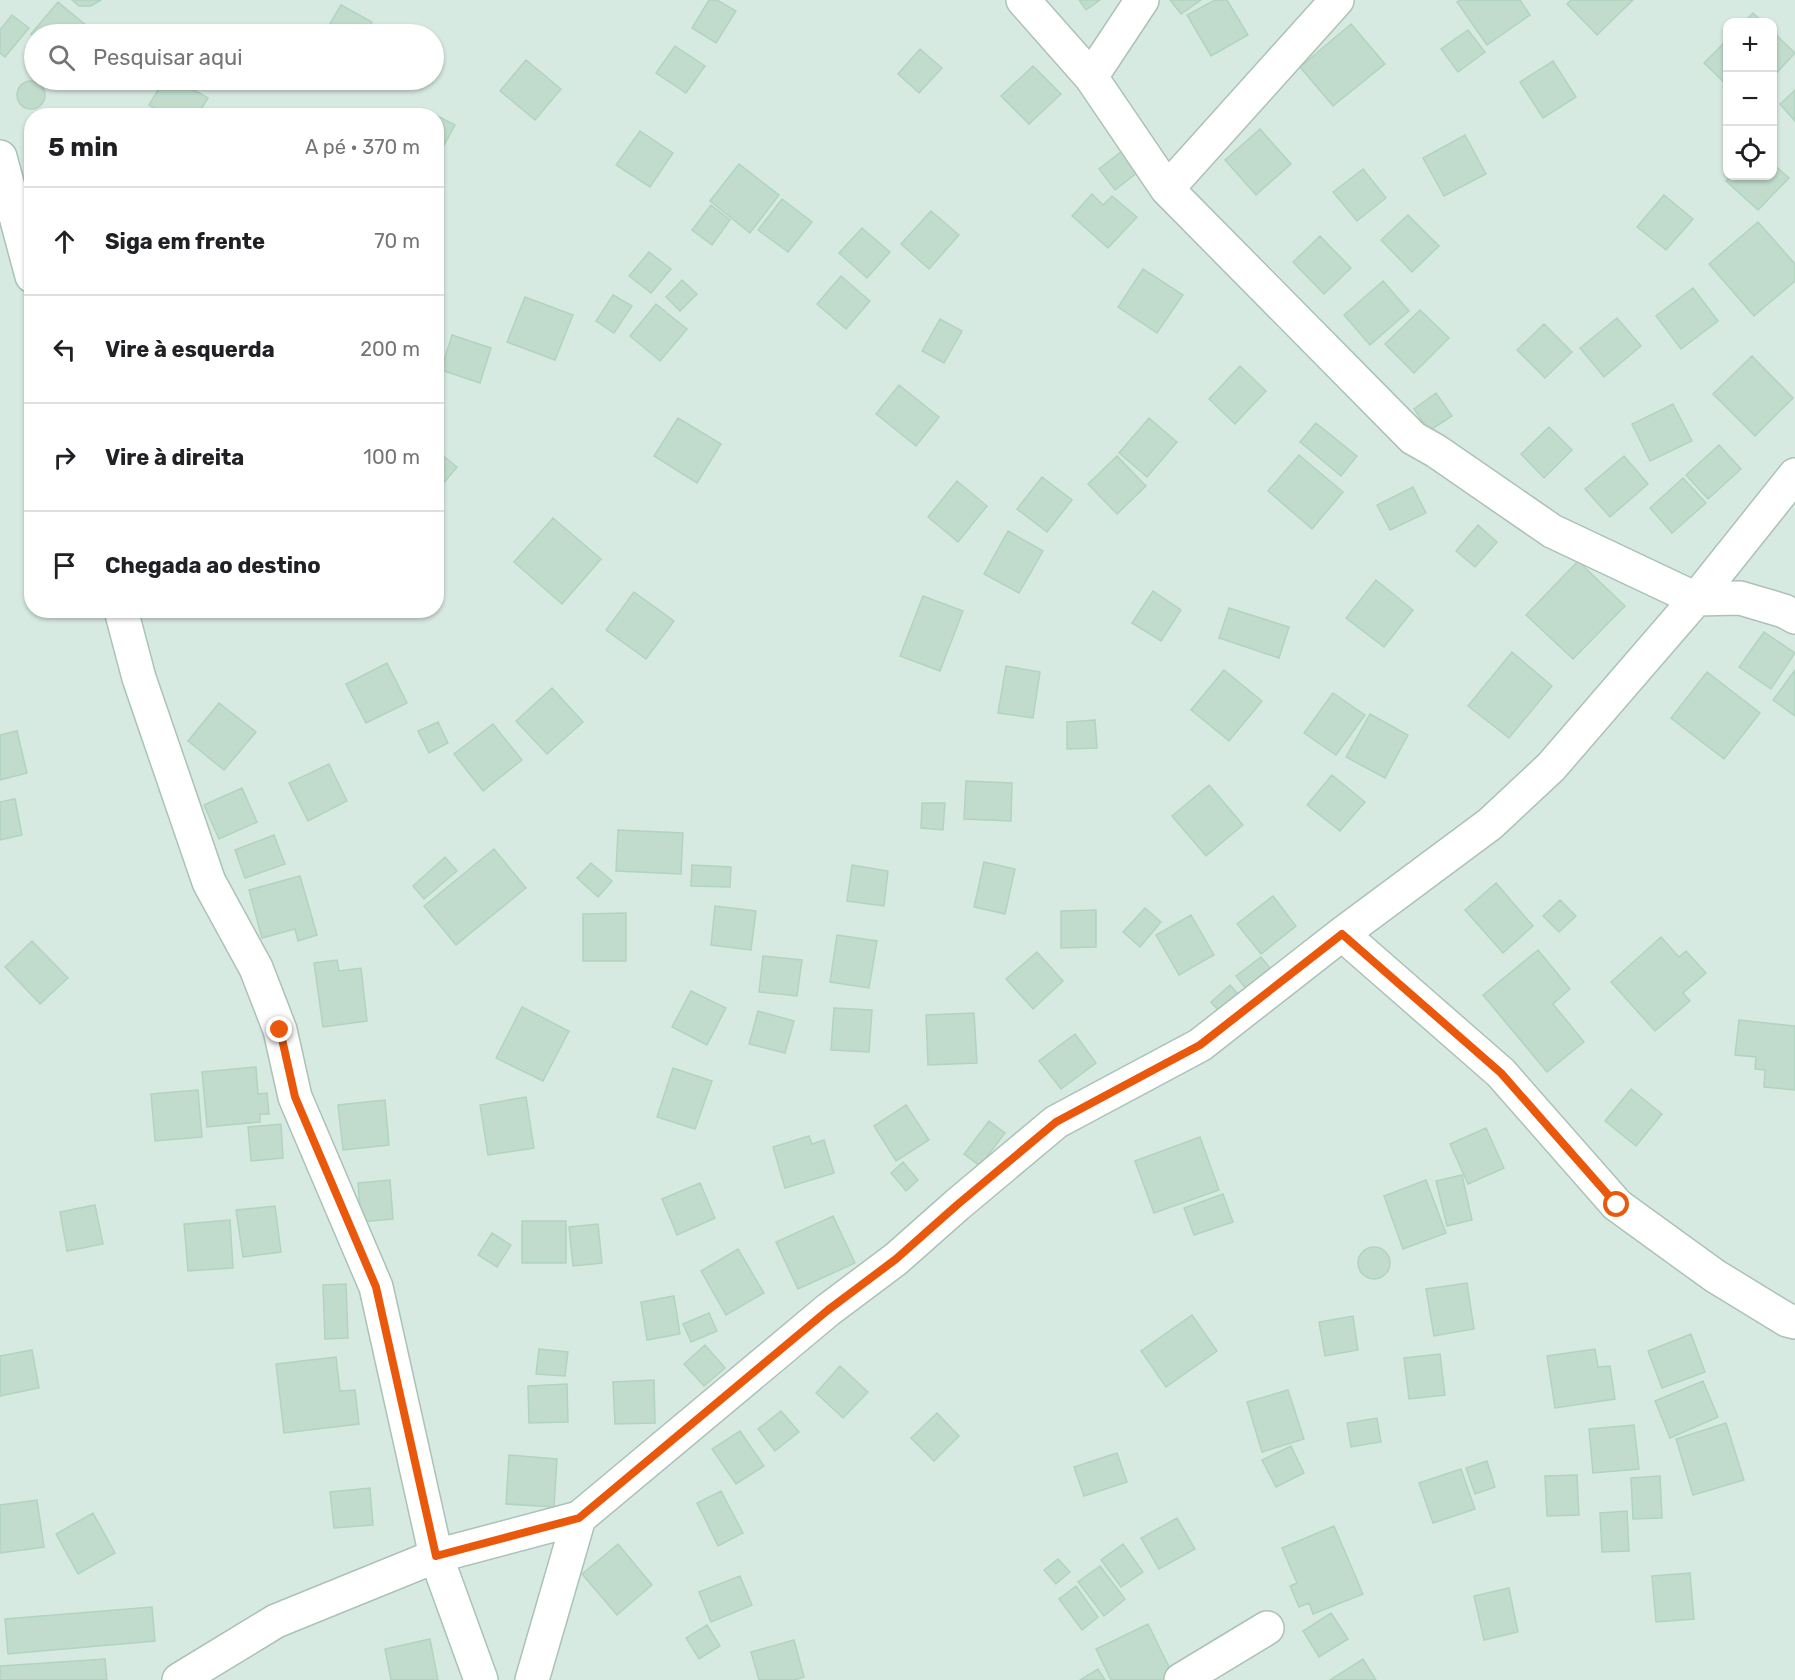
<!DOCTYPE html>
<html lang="pt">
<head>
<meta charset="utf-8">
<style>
  :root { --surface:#fff; --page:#f2f2f2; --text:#202124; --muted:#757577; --line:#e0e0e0 }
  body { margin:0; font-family:Rubik,sans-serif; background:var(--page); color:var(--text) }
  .controls { position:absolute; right:18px; top:18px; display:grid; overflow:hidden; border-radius:12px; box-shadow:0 2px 4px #0004 }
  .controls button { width:54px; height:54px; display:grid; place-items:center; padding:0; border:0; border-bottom:2px solid var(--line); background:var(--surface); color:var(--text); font:30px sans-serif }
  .stop { position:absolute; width:18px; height:18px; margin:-14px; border:4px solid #ea580c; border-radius:50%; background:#fff }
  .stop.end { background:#ea580c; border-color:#fff; box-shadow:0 2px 6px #0008 }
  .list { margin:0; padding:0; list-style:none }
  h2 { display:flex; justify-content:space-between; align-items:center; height:78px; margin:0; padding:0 24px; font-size:26px }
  h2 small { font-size:20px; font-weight:400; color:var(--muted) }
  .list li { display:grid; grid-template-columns:39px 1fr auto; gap:18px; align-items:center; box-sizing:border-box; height:108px; padding:0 24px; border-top:2px solid var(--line) }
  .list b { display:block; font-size:22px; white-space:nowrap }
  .list em { font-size:20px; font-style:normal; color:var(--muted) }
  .icon { flex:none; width:33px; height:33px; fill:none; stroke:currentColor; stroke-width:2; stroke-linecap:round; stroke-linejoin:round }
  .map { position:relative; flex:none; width:1795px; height:1680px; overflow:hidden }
  .search { position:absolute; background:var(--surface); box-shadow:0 2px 4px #0004; left:24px; top:24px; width:420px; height:66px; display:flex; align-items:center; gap:15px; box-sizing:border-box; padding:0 21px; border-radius:33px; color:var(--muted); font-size:22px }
  .panel { position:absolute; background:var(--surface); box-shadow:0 2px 4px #0004; left:24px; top:108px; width:420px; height:510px; border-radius:24px }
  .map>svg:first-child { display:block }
  .residential { fill:#d7eae1; fill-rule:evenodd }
  .building { fill:#c1dbcc; stroke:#b1d4c0; stroke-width:1.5 }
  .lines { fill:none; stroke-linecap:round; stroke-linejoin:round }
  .minor-casing { stroke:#abc2b6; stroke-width:36 }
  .minor { stroke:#fff; stroke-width:33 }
  .route { stroke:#ea580c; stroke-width:8 }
</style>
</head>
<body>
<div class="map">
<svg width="1795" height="1680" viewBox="0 0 1795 1680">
  <rect width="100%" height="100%" fill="#eaf6f0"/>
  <!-- residential -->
  <path class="residential" d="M0,0H1795V1680H0ZM1728,22H1772V176H1728ZM34,34H434V80H34ZM32,116H436V610H32Z"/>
  <!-- building -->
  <path class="building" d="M72,0H101L91,6H79Z
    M709,0H717L736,11L716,43L692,28Z
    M1079,0H1100L1086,10Z
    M1170,0H1201L1181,14Z
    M1215,0H1227L1248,35L1211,56L1187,15Z
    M1460,0H1520L1530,15L1487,45L1457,2Z
    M1571,0H1633L1597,35L1567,4Z
    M58,2L87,26L80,34H34V37L31,34Z
    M341,5L372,22L365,34H324Z
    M1753,13L1763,22H1744Z
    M12,15L29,28L5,57L0,53V30Z
    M1351,24L1385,64L1333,106L1300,67Z
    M1468,30L1485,52L1458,72L1441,49Z
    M1772,31L1795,53L1772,78Z
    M1728,39V86L1704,63Z
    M675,46L705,66L686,93L656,73Z
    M920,49L942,68L919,93L898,74Z
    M526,60L561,89L535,120L500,91Z
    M1553,61L1576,97L1543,118L1520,82Z
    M1033,66L1061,94L1029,124L1001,96Z
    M164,80H177L208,98L197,116H167L149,105Z
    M17 95a14 14 0 1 1 28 0a14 14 0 1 1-28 0Z
    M1795,90V121L1780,104Z
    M424,109L455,125L436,160V116H421Z
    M1260,129L1291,164L1256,195L1225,160Z
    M640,131L673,153L650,187L616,165Z
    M1465,135L1486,174L1444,196L1423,158Z
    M1122,151L1138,172L1115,190L1099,169Z
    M1772,163L1789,178L1758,210L1726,181L1731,176H1772Z
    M739,164L779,195L750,233L710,201Z
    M1363,169L1386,198L1357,221L1333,192Z
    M1092,194L1103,205L1112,196L1137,217L1108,248L1072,216Z
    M1664,195L1693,219L1666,250L1637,227Z
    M782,199L812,222L788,252L758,230Z
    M711,205L730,220L712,245L692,230Z
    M931,211L959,235L929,269L901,244Z
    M1408,215L1439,246L1412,272L1381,240Z
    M1758,222L1795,264V281L1754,316L1709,264Z
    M862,228L890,252L867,278L839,253Z
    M1320,236L1351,268L1324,294L1293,262Z
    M649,252L671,269L651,293L629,276Z
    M1143,269L1183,295L1157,333L1118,307Z
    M841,276L870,301L846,329L817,304Z
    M682,280L697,294L680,311L666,297Z
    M1383,281L1409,311L1370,345L1344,315Z
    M1693,288L1718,321L1681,349L1656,316Z
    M613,295L632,306L614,333L596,321Z
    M525,297L573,315L555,360L507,342Z
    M656,304L687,329L660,361L630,336Z
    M1420,310L1449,338L1414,373L1385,344Z
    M1617,318L1641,346L1604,377L1580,348Z
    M940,319L962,331L944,363L922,351Z
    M1544,324L1572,352L1545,378L1517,350Z
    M452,335L491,348L480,383L441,370Z
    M1752,356L1793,398L1755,436L1713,394Z
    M1240,366L1266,391L1235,424L1209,399Z
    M899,385L939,417L916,446L876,414Z
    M1436,393L1452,416L1429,431L1414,409Z
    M1673,404L1692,441L1650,461L1632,424Z
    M678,418L721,444L697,483L654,456Z
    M1149,418L1177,442L1147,477L1119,453Z
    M1316,423L1357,456L1341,476L1300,442Z
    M1549,427L1572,450L1544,478L1521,454Z
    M1719,445L1741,469L1708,499L1686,475Z
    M436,450L457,467L436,492Z
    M1299,455L1343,492L1312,529L1268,491Z
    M1117,456L1146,486L1117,514L1088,484Z
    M1624,456L1648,484L1610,517L1585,489Z
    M1042,477L1072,500L1047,532L1017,509Z
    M1683,478L1706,503L1672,533L1650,508Z
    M957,481L987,506L958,542L928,517Z
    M1413,487L1426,513L1390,530L1377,505Z
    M553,518L601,559L562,604L514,562Z
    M1478,525L1497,542L1475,567L1456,551Z
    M1008,531L1043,551L1019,593L984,574Z
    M1578,561L1625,606L1573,659L1526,615Z
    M1376,580L1413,610L1384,647L1346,618Z
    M1153,591L1181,610L1161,641L1132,623Z
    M634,592L674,621L646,659L606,630Z
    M923,596L963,611L940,671L900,656Z
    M1229,608L1289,627L1279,658L1219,638Z
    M1764,632L1795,653L1771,689L1739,667Z
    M1512,652L1552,686L1509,738L1468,706Z
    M387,663L407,703L366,723L346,684Z
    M1006,666L1040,672L1033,718L998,713Z
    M1224,670L1262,701L1229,741L1191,710Z
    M1795,670V716L1773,700Z
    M1707,672L1760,713L1724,759L1671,718Z
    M552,688L583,722L547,754L516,721Z
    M1333,693L1365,715L1336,755L1304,733Z
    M219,703L256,732L224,770L188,741Z
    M1370,714L1408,735L1385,778L1346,757Z
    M1095,720L1097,748L1067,749V722Z
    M438,722L448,743L429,753L418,731Z
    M493,724L522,760L483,791L454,754Z
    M17,731L27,773L0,780V735Z
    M329,764L347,801L308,821L289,783Z
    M1332,775L1365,802L1340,831L1307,805Z
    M966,781L1012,783L1011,821L964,819Z
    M1209,785L1243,825L1206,856L1172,816Z
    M242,788L257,822L219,839L204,805Z
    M15,799L22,835L0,840V802Z
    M922,803H945L943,830L921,828Z
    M618,830L683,833L681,874L616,871Z
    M274,835L285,864L245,878L235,850Z
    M494,849L526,888L456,945L424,906Z
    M445,857L457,871L424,899L413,886Z
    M984,862L1015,869L1005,914L974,907Z
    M591,863L612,881L598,897L577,878Z
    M692,865L731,867L730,887L691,886Z
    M852,865L888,871L884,906L847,901Z
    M300,876L317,935L298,941L295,929L262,938L249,890Z
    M1496,883L1533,926L1503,953L1465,910Z
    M1273,896L1296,926L1261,954L1237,924Z
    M1560,900L1576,916L1559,932L1543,916Z
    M715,906L756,911L751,950L711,945Z
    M1145,908L1161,922L1140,947L1123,932Z
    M1096,910V947L1061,948V911Z
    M626,913V961H583V914Z
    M1191,915L1214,955L1179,975L1156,935Z
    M837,935L877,941L869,988L830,982Z
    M1661,937L1679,957L1686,951L1706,973L1683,993L1690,1001L1655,1031L1611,982Z
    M32,941L68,978L40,1004L5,967Z
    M1538,950L1570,989L1553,1004L1584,1042L1547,1072L1483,995Z
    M1037,952L1063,981L1033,1009L1006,979Z
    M763,956L802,960L797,996L759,992Z
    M1261,957L1278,978L1253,998L1236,976Z
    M337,960L339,971L361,968L367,1021L323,1027L314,963Z
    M1230,985L1245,1002L1226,1019L1211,1002Z
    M691,991L726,1008L707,1045L672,1027Z
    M522,1007L569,1031L543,1081L496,1058Z
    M834,1008L872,1010L869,1052L831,1050Z
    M758,1011L794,1021L785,1053L749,1044Z
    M974,1013L977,1063L928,1065L926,1015Z
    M1739,1020L1795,1026V1090L1764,1087L1765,1070L1755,1069L1756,1057L1735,1055Z
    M1075,1034L1096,1063L1061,1089L1039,1061Z
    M256,1067L258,1094L267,1093L269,1114H260V1122L207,1127L202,1072Z
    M673,1068L712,1081L695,1129L657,1117Z
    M1631,1089L1662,1114L1636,1146L1605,1121Z
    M198,1090L202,1137L155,1141L151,1094Z
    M526,1097L534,1148L488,1155L480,1105Z
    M385,1100L389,1145L343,1150L338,1105Z
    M906,1105L929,1140L896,1161L874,1126Z
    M989,1121L1005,1133L980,1166L964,1154Z
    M281,1124L283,1158L251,1161L248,1127Z
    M1486,1128L1504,1168L1468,1184L1450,1144Z
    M809,1136L812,1144L824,1140L834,1173L785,1188L773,1147Z
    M1200,1137L1219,1190L1154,1213L1135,1161Z
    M903,1162L918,1180L906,1191L891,1173Z
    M1462,1175L1472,1220L1447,1226L1436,1181Z
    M390,1180L393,1219L361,1222L358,1183Z
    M1426,1180L1446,1233L1403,1249L1384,1196Z
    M700,1183L715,1218L677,1235L662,1199Z
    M1223,1194L1233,1222L1194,1235L1184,1208Z
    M95,1205L103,1244L67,1251L60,1212Z
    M275,1206L281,1252L243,1257L236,1210Z
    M833,1216L855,1263L798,1289L776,1242Z
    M230,1220L233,1268L188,1271L184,1224Z
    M522,1221H566V1263H522Z
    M598,1224L602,1263L573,1266L569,1227Z
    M492,1233L511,1245L497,1267L478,1255Z
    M1358 1263a16 16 0 1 1 32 0a16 16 0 1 1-32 0Z
    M738,1249L764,1293L726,1315L701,1271Z
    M1467,1283L1474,1329L1434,1336L1426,1289Z
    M346,1284L348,1338L325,1339L323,1285Z
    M674,1296L680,1334L647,1340L641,1302Z
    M709,1313L717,1331L691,1342L683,1324Z
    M1192,1315L1217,1351L1166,1387L1141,1351Z
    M1353,1316L1358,1350L1325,1356L1319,1322Z
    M1691,1334L1705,1372L1662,1388L1648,1351Z
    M705,1345L725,1368L704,1386L684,1364Z
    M539,1349L568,1352L565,1376L536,1374Z
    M1595,1349L1598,1367L1610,1366L1615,1399L1555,1408L1547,1356Z
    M32,1350L39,1388L0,1396V1356Z
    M1440,1354L1445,1395L1409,1399L1404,1358Z
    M336,1357L340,1391L355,1390L359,1424L284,1433L276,1364Z
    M840,1366L868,1392L843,1418L816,1393Z
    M654,1380L655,1423L615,1424L613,1382Z
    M1703,1381L1718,1417L1670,1438L1655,1401Z
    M567,1384L568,1422L529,1423L528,1386Z
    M1288,1390L1304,1439L1262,1452L1247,1402Z
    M781,1411L799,1432L775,1451L758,1429Z
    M937,1413L959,1436L934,1461L911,1438Z
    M1377,1418L1381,1442L1351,1447L1347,1423Z
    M1726,1423L1744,1480L1693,1495L1676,1439Z
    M1634,1425L1639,1469L1593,1473L1589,1429Z
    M740,1431L764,1466L736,1484L712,1449Z
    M1291,1446L1304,1473L1276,1487L1262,1460Z
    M1117,1453L1127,1482L1084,1496L1074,1467Z
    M509,1455L557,1459L554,1507L506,1504Z
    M1487,1461L1495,1487L1475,1494L1466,1468Z
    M1461,1469L1475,1509L1433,1523L1419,1483Z
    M1577,1475L1579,1515L1547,1516L1545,1476Z
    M1660,1476L1662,1518L1633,1519L1631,1478Z
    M370,1488L373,1525L334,1528L330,1492Z
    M721,1491L743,1533L718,1546L697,1503Z
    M37,1500L44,1547L0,1553V1505Z
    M1627,1511L1629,1551L1602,1552L1600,1513Z
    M93,1513L115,1553L78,1574L56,1534Z
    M1177,1518L1195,1549L1159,1569L1141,1538Z
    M1334,1526L1363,1594L1313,1614L1309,1603L1299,1607L1290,1586L1297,1583L1282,1548Z
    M618,1544L652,1585L617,1615L582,1574Z
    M1123,1544L1143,1572L1121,1587L1101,1560Z
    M1058,1559L1070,1572L1056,1584L1044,1570Z
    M1100,1566L1125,1599L1104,1616L1078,1582Z
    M1690,1573L1694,1619L1656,1622L1652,1576Z
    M740,1576L752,1605L711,1622L699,1592Z
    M1076,1586L1098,1617L1082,1630L1059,1599Z
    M1509,1588L1518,1632L1484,1640L1474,1596Z
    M152,1607L155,1641L8,1654L5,1619Z
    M1331,1613L1348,1639L1319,1657L1303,1631Z
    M1148,1624L1173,1675L1163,1680H1111L1096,1649Z
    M707,1625L720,1646L699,1659L686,1638Z
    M430,1639L438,1680H391L385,1649Z
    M794,1640L804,1677L795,1680H759L751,1652Z
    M105,1659L107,1680H0V1666Z
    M1363,1659L1376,1680H1330Z
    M1098,1669L1105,1680H1080Z"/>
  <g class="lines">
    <defs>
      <path id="minor" d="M1023,0L1091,77L1167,189L1413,438L1436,451L1552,531L1696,599L1740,598L1784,611L1795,617
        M1091,77L1142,0
        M0,157L32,276
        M1167,189L1337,0
        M121,610L139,678L209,882L256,968L280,1030L295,1097L376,1287L436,1556L481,1680
        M1342,934L1501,1073L1617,1205L1715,1276L1787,1320L1795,1322
        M179,1680L276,1621L436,1556L579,1518L828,1310L896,1259L957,1205L1056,1122L1200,1045L1342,934L1490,824L1551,767L1696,599L1795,475
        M532,1680L579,1518
        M1181,1680L1267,1628"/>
    </defs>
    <!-- minor casing -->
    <use href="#minor" class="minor-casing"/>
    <!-- minor -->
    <use href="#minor" class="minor"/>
  </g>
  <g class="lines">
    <!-- route -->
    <path class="route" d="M280,1030L295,1097L376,1287L436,1556L579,1518L828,1310L896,1259L957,1205L1056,1122L1200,1045L1342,934L1501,1073L1617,1205"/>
  </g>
</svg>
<div class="controls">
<button>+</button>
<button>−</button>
<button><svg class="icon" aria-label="locate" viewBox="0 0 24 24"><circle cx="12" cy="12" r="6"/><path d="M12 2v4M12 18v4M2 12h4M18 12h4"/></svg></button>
</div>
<div class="stop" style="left:1617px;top:1205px"></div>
<div class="stop end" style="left:280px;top:1030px"></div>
<div class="search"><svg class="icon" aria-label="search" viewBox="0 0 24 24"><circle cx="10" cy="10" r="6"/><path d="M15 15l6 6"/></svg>Pesquisar aqui</div>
<section class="panel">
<h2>5 min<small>A pé · 370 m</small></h2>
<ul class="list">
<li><svg class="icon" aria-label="ahead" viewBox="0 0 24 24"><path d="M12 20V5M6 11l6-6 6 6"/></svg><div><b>Siga em frente</b></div><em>70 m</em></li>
<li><svg class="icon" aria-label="left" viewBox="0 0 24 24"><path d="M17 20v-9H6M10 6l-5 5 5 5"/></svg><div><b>Vire à esquerda</b></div><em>200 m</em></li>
<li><svg class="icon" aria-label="right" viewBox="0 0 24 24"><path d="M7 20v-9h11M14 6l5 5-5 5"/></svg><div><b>Vire à direita</b></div><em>100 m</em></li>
<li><svg class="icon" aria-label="arrive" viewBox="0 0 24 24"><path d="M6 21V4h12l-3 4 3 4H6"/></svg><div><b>Chegada ao destino</b></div></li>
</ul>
</section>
</div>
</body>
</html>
